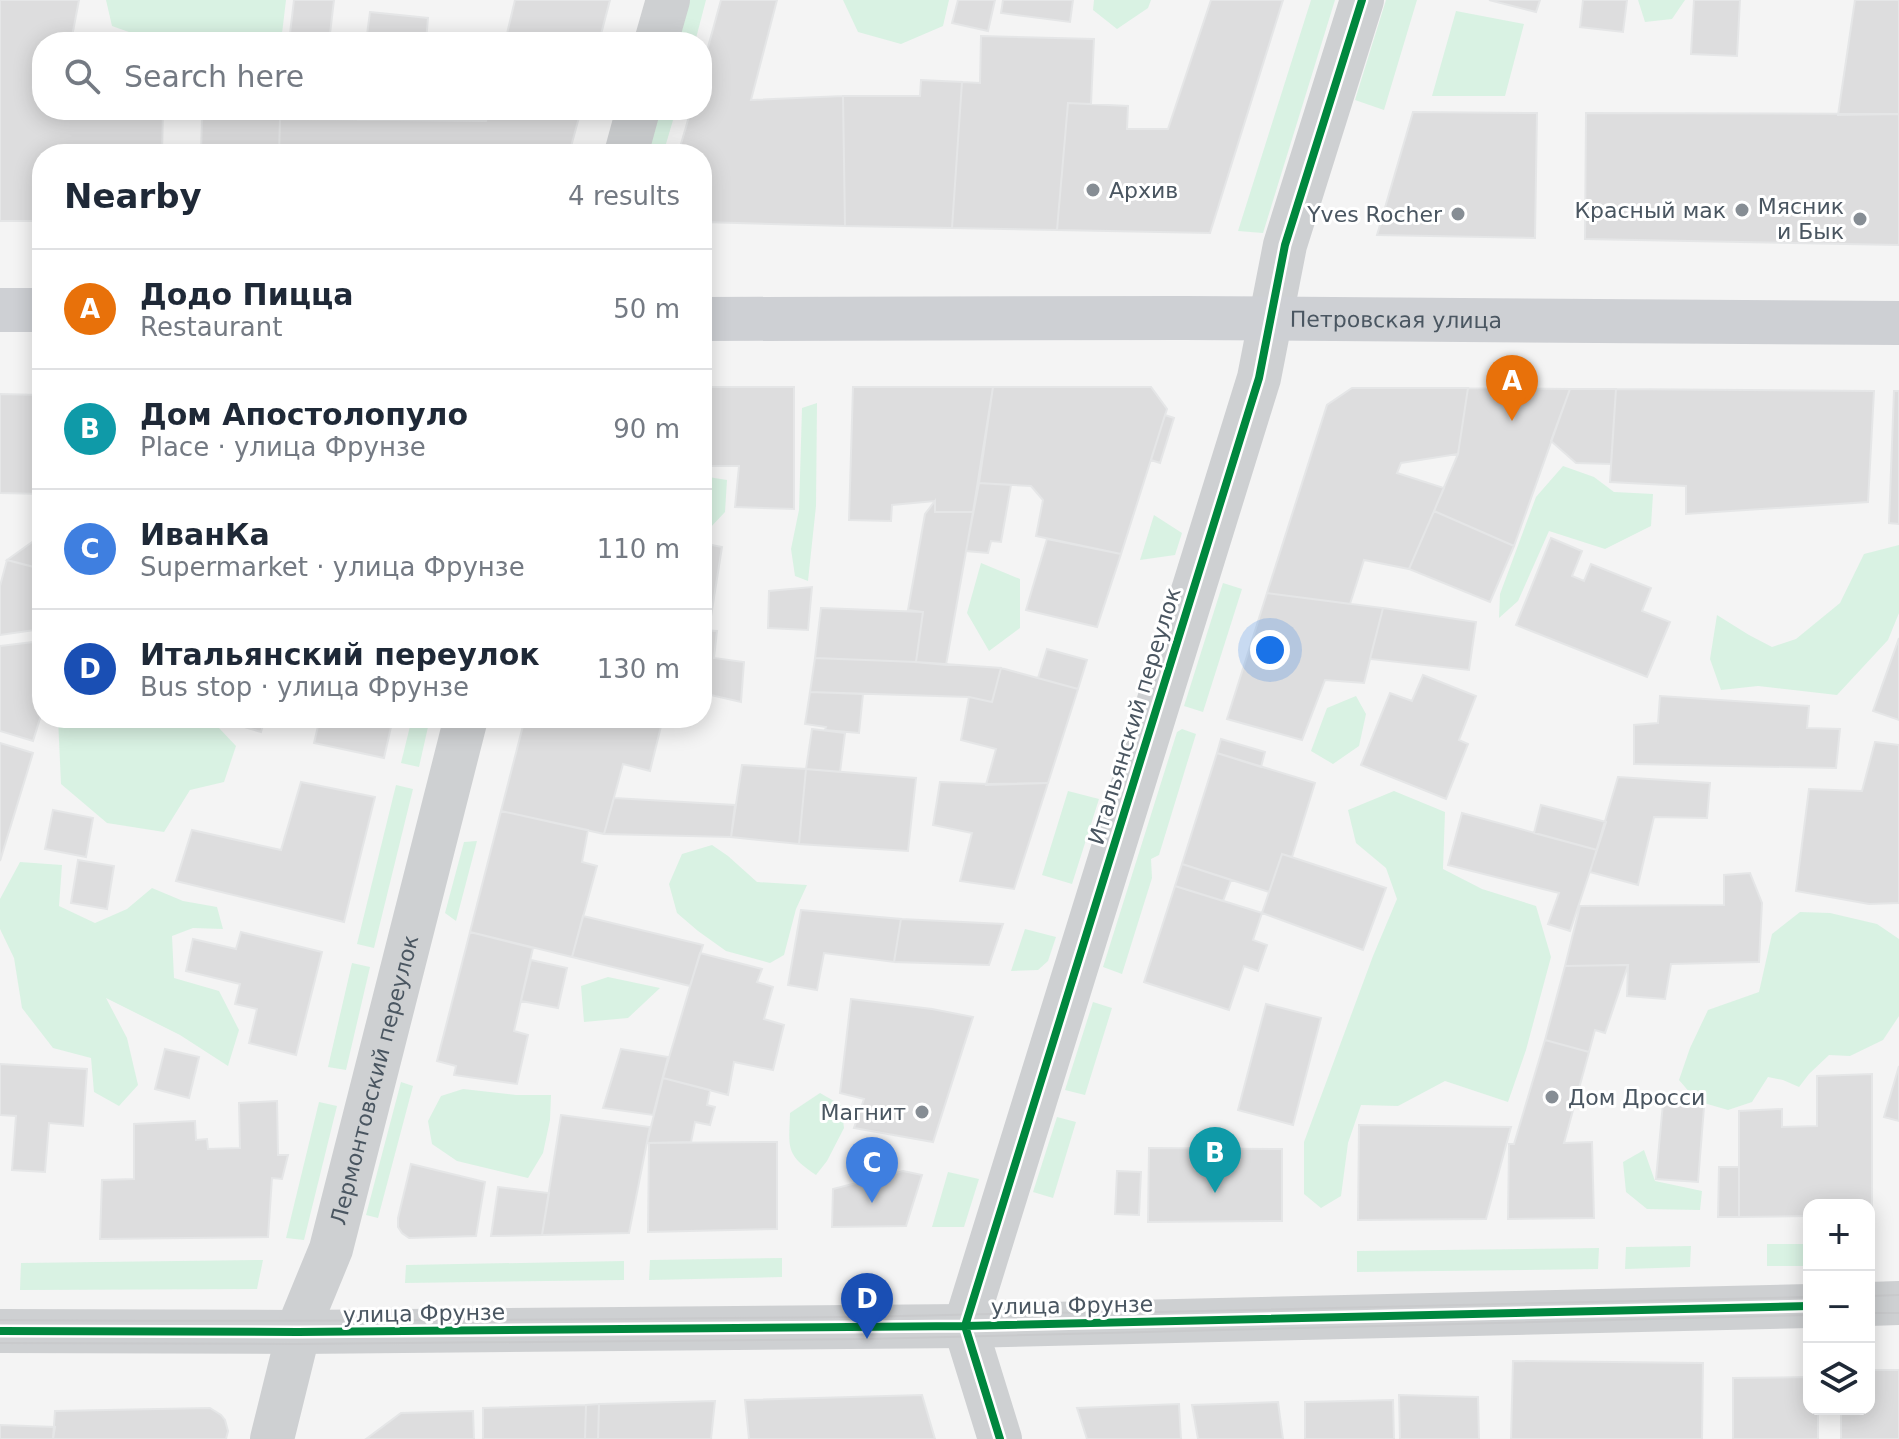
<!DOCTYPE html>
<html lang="en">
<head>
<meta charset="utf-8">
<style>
  :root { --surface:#fff; --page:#f2f2f3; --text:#1f2937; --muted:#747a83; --line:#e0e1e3; --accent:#0f766e }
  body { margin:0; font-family:"DejaVu Sans",sans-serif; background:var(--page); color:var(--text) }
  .controls { position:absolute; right:24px; bottom:24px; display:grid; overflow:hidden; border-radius:16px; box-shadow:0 4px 20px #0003 }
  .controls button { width:72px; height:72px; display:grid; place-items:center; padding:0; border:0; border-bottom:2px solid var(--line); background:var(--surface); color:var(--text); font:40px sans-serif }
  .you { position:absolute; left:1270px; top:650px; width:28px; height:28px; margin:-20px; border:6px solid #fff; border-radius:50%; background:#1a73e8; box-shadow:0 0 0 12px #1a73e833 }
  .badge { display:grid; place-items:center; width:52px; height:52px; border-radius:50%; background:var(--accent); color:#fff; font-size:26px; font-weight:700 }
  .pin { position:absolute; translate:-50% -66px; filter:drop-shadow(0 2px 4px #0008) }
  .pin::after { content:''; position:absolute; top:42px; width:28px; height:24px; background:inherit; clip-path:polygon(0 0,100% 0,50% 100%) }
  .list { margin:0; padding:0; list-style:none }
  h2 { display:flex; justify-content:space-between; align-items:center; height:104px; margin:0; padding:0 32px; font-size:34px }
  h2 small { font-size:26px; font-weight:400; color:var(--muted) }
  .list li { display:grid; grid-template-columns:52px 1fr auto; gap:24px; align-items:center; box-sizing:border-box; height:120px; padding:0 32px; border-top:2px solid var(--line) }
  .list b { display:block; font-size:30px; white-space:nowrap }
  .list p { margin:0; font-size:26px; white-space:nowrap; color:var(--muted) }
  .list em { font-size:26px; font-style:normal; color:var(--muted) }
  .icon { flex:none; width:44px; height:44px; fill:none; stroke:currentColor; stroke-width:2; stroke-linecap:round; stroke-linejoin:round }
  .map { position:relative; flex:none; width:1899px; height:1439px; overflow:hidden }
  .search { position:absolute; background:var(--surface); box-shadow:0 4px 20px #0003; left:32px; top:32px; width:680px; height:88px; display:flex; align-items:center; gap:20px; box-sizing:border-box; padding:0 28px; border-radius:32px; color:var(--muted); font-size:30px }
  .panel { position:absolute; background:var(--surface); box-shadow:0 4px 20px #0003; left:32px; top:144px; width:680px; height:584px; border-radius:32px }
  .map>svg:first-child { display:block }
  .green { fill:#d9f2e3 }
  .building { fill:#ddddde; stroke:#e5e6e7; stroke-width:2 }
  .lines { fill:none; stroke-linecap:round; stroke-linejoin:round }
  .street { stroke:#ced0d2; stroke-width:44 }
  .secondary { stroke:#ced0d4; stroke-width:44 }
  .tram { stroke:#c9cacc; stroke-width:2 }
  .cycleway-casing { stroke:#fff; stroke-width:13 }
  .cycleway { stroke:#00873e; stroke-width:8 }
  .poi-dot { fill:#868d94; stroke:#fff; stroke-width:3 }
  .labels { text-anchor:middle; stroke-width:6; stroke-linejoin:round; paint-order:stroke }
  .poi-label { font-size:22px; fill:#4a5661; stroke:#fff; text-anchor:end }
  .street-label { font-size:22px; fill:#4a5661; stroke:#fff }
</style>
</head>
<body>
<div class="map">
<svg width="1899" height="1439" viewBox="0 0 1899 1439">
  <rect width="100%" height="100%" fill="#f4f4f4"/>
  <!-- green -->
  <path class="green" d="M106,0H286L281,42H157L112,26Z
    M689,0H706L695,42H678Z
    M843,0H949L943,26L901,44L858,32Z
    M1094,0H1151L1148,8L1117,29L1093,10Z
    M1311,0H1335L1263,233L1238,231Z
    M1386,0H1417L1384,110L1355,100Z
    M1638,0H1685L1672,19L1645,22Z
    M1456,11L1524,24L1505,96H1432Z
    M659,110H676L663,154H647Z
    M817,403L816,506L808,581L795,576L791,549L799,510L802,408Z
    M1563,466L1594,477L1614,492L1653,494L1651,526L1605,549L1549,531L1518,601L1499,618L1500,594L1536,497Z
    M702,476L727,480L725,512L709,529H702Z
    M1154,515L1182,533L1175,555L1140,560Z
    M1899,545V613L1888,640L1837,695L1758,686L1721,690L1710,659L1717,615L1749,635L1772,647L1796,639L1840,603L1864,554Z
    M981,563L1020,579V628L989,651L967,613Z
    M1223,583L1242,589L1203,712L1184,706Z
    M1356,696L1366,714L1359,746L1333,764L1311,751L1327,708Z
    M58,718H185L219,728L236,746L224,782L190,790L164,832L107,823L61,784Z
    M412,718H430L419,767L401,763Z
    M1182,729L1196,734L1159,855L1151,859L1152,878L1122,974L1103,967L1177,732Z
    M396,785L413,789L374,948L357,944Z
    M1068,791L1099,799L1072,884L1042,875Z
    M1394,791L1445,812L1443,869L1482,889L1536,906L1551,957L1526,1050L1508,1102L1445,1081L1398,1106L1361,1105L1348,1143L1341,1196L1321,1208L1304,1194V1142L1373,956L1397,899L1386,868L1356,843L1348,810Z
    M477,841L456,921L445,913L464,842Z
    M712,845L728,856L757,882L807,885L796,909L784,955L770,963L726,951L698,931L677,913L669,884L682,854Z
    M20,862L62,865L59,906L95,923L127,909L152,888L183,901L217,907L223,929L193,928L172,936L174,978L219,991L239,1030L228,1066L180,1035L106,998L127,1038L138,1085L119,1106L94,1092L91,1058L53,1048L22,1008L14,958L0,929V899Z
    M1800,912L1830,913L1877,924L1899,939V1016L1883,1040L1850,1056L1829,1055L1809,1074L1799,1087L1783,1080L1768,1077L1752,1102L1728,1110L1697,1101L1679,1080L1690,1048L1708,1010L1759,992L1772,934Z
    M1025,929L1056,937L1048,961L1038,970L1011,971Z
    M352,963L370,967L346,1070L328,1067Z
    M608,977L660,988L628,1018L584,1022L581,986Z
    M1093,1002L1112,1008L1085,1095L1065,1090Z
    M401,1082L413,1086L378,1218L366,1215Z
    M463,1089L516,1095H551L550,1120L543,1153L528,1178L457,1161L432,1144L428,1121L441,1096Z
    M820,1093L841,1105L844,1128L827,1161L816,1175C785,1154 789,1148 790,1113Z
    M319,1102L337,1106L304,1240L286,1238Z
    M1057,1117L1076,1122L1053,1198L1033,1192Z
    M1644,1150L1655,1181L1702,1191L1700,1210L1647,1209L1626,1192L1623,1162Z
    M948,1172L979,1179L964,1227H932Z
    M1767,1244H1809V1266H1767Z
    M1691,1246L1690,1267L1625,1269L1626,1247Z
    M1599,1248L1598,1269L1357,1272V1251Z
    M782,1258V1277L649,1280L650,1260Z
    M263,1260L257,1289L20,1290L21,1263Z
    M624,1261V1280L405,1283L406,1265Z"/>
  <!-- building -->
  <path class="building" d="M0,0H79L71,42H42V110H163L162,154H42V221H0Z
    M294,0H334L329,42H289Z
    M515,0H610L599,42H505Z
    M721,0H777L751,100L843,96L845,226L702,222V154H678L691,110H702V69Z
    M958,0H995L988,31L952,23Z
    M1003,0H1073L1070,22L1001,13Z
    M1211,0H1283L1210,233L1057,230L1068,103L1128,106L1127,129H1168Z
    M1489,0H1540L1536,12Z
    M1583,0H1627L1623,32L1580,27Z
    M1694,0H1740L1737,56L1691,54Z
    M1855,0H1899V114L1838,115Z
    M370,12L428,18L426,42H366Z
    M981,36L1094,39L1091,104L1068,103L1057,230L952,228L962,82L980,83Z
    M921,80L962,82L952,228L845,226L843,96H920Z
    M359,110H418L416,120H358Z
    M489,110H581L569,154H279L280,119L486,121Z
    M1413,112L1537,113L1535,238L1377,235Z
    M1586,113L1899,114V245L1585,239Z
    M202,117L280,119L279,154H201Z
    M702,387H794V509L735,507L739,466H702Z
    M853,387H993L973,512H935V501L892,505L891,521L849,520Z
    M993,387H1151L1167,409L1121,554L1036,536L1043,500L1031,486L979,483Z
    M1352,388H1468L1458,454L1401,463L1397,473L1444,488L1409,569L1364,560L1350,604L1267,593L1327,405Z
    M1468,388L1570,389L1514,546L1434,511L1458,454Z
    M1570,389H1616L1611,464L1576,463L1551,441Z
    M1616,389L1874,391L1868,502L1686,514V486L1610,482Z
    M1894,391H1899V524L1889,523Z
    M0,394L42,395V494L0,493Z
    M1165,415L1174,418L1160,463L1151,460Z
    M979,483L1011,485L1001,542L991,541L988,553L966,551Z
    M935,501V512H973L946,665L916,662L923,612L908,610L925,514Z
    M1434,511L1514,546L1490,602L1409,569Z
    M42,535V569L7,560Z
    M1551,538L1582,551L1572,576L1584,581L1591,564L1651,588L1642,611L1670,622L1647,677L1516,625Z
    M1047,539L1121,554L1097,627L1026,610Z
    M702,543L722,547L710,623H702Z
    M7,560L41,569L42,629L0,635V586Z
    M812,587L808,630L768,628L769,591Z
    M1267,593L1383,608L1364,683L1325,680L1302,740L1227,719Z
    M821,608L923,612L916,662L815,658Z
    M1383,608L1476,622L1469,670L1370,659Z
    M702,630L717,631L714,658L744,662L741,702L702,693Z
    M1899,638V720L1873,711Z
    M42,641V712L33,741L0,731V646Z
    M1047,649L1087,660L1078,689L1038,678Z
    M815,658L916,662L1001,668L992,702L969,697L810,692Z
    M1001,668L1078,689L1048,783L986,785L996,749L961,740L969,697L992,702Z
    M1423,675L1476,696L1459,740L1468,744L1446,799L1361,765L1390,693L1412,701Z
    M810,692L863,694L859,733L825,730L826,727L805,724Z
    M1660,696L1809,706L1807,728L1840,729L1836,768L1634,764V725L1658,723Z
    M214,718H265L261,732Z
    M320,718H393L384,758L314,743Z
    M525,718H663L650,771L623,764L604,834L501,811Z
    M812,729L845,733L840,772L806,769Z
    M1221,739L1265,752L1261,767L1217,753Z
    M1875,742L1899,745V903L1869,904L1796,891L1809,789L1862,791Z
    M0,743L33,753L0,861Z
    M1217,753L1315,783L1292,857L1282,854L1269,892L1182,864Z
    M742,765L806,769L799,844L731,837Z
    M806,769L916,778L908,851L799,844Z
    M1618,777L1710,783L1707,818L1654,817L1638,885L1590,872Z
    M301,782L375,797L344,922L176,881L192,830L281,850Z
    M940,782L988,784L1048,783L1014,889L960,881L972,833L933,825Z
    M614,798L735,805L731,837L604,834Z
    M1541,805L1606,822L1597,850L1534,833Z
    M53,810L93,818L86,857L45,849Z
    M501,811L588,830L582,862L597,866L572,957L470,932Z
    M1462,813L1597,850L1570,931L1548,924L1559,893L1448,865Z
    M1282,854L1386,888L1363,950L1262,913Z
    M78,860L114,866L107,909L71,903Z
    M1182,864L1231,880L1223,901L1175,886Z
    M1750,873L1762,903L1759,962L1671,964L1665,999L1627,996L1628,965L1565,966L1580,906L1724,905V875Z
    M1175,886L1262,913L1253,940L1267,945L1258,971L1244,966L1229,1010L1144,982Z
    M801,910L901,919L894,962L824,953L817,990L788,985Z
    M583,916L703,945L690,986L572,957Z
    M901,919L1003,924L989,965L894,962Z
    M241,932L322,952L296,1055L249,1043L257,1009L235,1004L240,984L186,971L193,939L236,949Z
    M470,932L533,948L514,1031L528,1035L517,1084L454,1075L456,1066L437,1061Z
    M700,953L762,969L757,982L773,987L764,1019L784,1025L773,1070L734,1062L728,1095L663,1078Z
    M531,960L567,968L558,1008L521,1001Z
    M1628,965L1605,1033L1595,1030L1589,1052L1545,1040L1565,966Z
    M851,999L932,1009L973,1017L933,1142L854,1128L864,1099L840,1093Z
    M1266,1004L1321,1018L1293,1125L1238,1110Z
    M1545,1040L1589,1052L1564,1143L1592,1142L1594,1218L1508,1219L1509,1144H1514Z
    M165,1049L199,1057L189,1098L155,1089Z
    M621,1049L668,1057L653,1115L603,1108Z
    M0,1064L87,1069L83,1126L49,1123L45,1172L12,1170L16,1116L0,1115Z
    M1899,1066V1121L1884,1117Z
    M1872,1074V1216H1869V1205H1809V1216L1739,1217V1111L1782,1109V1127L1817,1126V1076Z
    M663,1078L710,1090L707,1105L715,1107L710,1125L695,1122L691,1142L647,1143Z
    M277,1101L278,1155H288L282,1179L272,1178L268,1237L100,1239L102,1180L134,1179V1124L195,1121L196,1140L207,1139L208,1149L240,1148L239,1103Z
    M1663,1103L1704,1107L1698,1182L1656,1179Z
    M561,1115L650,1127L629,1233L542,1235Z
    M1359,1125L1511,1127L1486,1219L1358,1220Z
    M777,1142V1229L648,1232L649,1143Z
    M1149,1148L1282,1149V1221L1148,1222Z
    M411,1164L485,1182L476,1236L409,1238L402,1233L398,1227V1218Z
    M1719,1167H1739V1217H1718Z
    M903,1171L922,1175L906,1226L832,1227L833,1189Z
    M1117,1171L1141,1172L1139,1215L1115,1214Z
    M498,1187L549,1193L542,1235L491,1236Z
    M1513,1361L1703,1363L1702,1439H1511Z
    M1869,1370H1899V1439H1841V1409H1869Z
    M1809,1377V1409H1818V1439H1733V1378Z
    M922,1395L935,1439H749L745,1400Z
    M1399,1395L1478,1397L1479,1439H1400Z
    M1393,1400L1394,1439H1305V1402Z
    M715,1401L711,1439H598L599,1404Z
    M1278,1402L1283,1439H1198L1192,1405Z
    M599,1404L598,1439H585L586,1405Z
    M1179,1404L1181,1439H1087L1077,1408Z
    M586,1405L585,1439H483V1408Z
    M210,1408L221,1415L225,1420L228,1431L226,1439H53L55,1411Z
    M473,1411L474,1439H366L401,1413Z
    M0,1425L55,1427L53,1439H0Z"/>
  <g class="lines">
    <!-- street -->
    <g class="street">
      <path d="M656,42L668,0"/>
      <path d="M626,154L638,110"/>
      <path d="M1869,1304L1899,1303"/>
      <path d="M0,1331L298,1332L965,1326L1809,1306"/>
      <path id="s1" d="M272,1439L301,1322L331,1249L466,718"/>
      <path d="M1000,1439L965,1326L1259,378L1285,245L1362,0"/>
    </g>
    <!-- secondary -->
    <g class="secondary">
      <path d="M0,310H42"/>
      <path id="s2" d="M702,319L1184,318L1899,323"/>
    </g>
    <!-- tram -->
    <path class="tram" d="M1869,1296L1899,1295
      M1869,1313H1899
      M0,1320C280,1322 560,1320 839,1317C946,1316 1053,1311 1159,1312L1809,1297
      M0,1343L295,1344L867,1339L1809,1315"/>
    <defs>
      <path id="cycleway" d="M0,1331L298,1332L965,1326L1809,1306
        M1000,1439L965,1326L1259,378L1285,245L1362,0"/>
    </defs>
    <!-- cycleway casing -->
    <use href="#cycleway" class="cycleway-casing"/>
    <!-- cycleway -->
    <use href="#cycleway" class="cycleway"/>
  </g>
  <!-- markers -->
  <g class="poi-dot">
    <circle cx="1093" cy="190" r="8"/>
    <circle cx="1742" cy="210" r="8"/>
    <circle cx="1458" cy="214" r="8"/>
    <circle cx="1860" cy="219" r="8"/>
    <circle cx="1552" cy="1097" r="8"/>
    <circle cx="922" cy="1112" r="8"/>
  </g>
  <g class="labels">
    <!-- poi labels -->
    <g class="poi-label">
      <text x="1109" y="198" text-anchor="start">Архив</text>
      <text x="1844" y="214">Мясник<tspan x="1844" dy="25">и Бык</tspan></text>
      <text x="1726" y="218">Красный мак</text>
      <text x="1442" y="222">Yves Rocher</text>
      <text x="1568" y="1105" text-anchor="start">Дом Дросси</text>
      <text x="906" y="1120">Магнит</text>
    </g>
    <!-- street labels -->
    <g class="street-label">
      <text dy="8" stroke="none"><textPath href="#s2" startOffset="694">Петровская улица</textPath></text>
      <text transform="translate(1134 716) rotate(-73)" y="8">Итальянский переулок</text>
      <text dy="8" stroke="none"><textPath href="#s1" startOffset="374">Лермонтовский переулок</textPath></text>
      <text transform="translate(1072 1305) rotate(-1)" y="8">улица Фрунзе</text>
      <text transform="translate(424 1313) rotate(-1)" y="8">улица Фрунзе</text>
    </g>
  </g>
</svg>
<div class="controls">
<button>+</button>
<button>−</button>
<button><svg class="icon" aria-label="layers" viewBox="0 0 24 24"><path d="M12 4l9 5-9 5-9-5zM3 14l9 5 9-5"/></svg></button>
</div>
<div class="you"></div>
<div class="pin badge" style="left:1512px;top:421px;background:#e8710a">A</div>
<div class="pin badge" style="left:1215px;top:1193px;background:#0f9aa8">B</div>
<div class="pin badge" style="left:872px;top:1203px;background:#3f7fe0">C</div>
<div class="pin badge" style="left:867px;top:1339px;background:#1a4fb4">D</div>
<div class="search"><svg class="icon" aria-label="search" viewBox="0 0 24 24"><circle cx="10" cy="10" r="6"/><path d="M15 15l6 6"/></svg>Search here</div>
<section class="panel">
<h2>Nearby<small>4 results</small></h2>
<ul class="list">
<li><span class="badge" style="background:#e8710a">A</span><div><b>Додо Пицца</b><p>Restaurant</p></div><em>50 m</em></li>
<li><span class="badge" style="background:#0f9aa8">B</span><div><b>Дом Апостолопуло</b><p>Place · улица Фрунзе</p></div><em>90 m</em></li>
<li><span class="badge" style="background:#3f7fe0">C</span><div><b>ИванКа</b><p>Supermarket · улица Фрунзе</p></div><em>110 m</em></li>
<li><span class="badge" style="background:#1a4fb4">D</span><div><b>Итальянский переулок</b><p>Bus stop · улица Фрунзе</p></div><em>130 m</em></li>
</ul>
</section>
</div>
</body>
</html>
